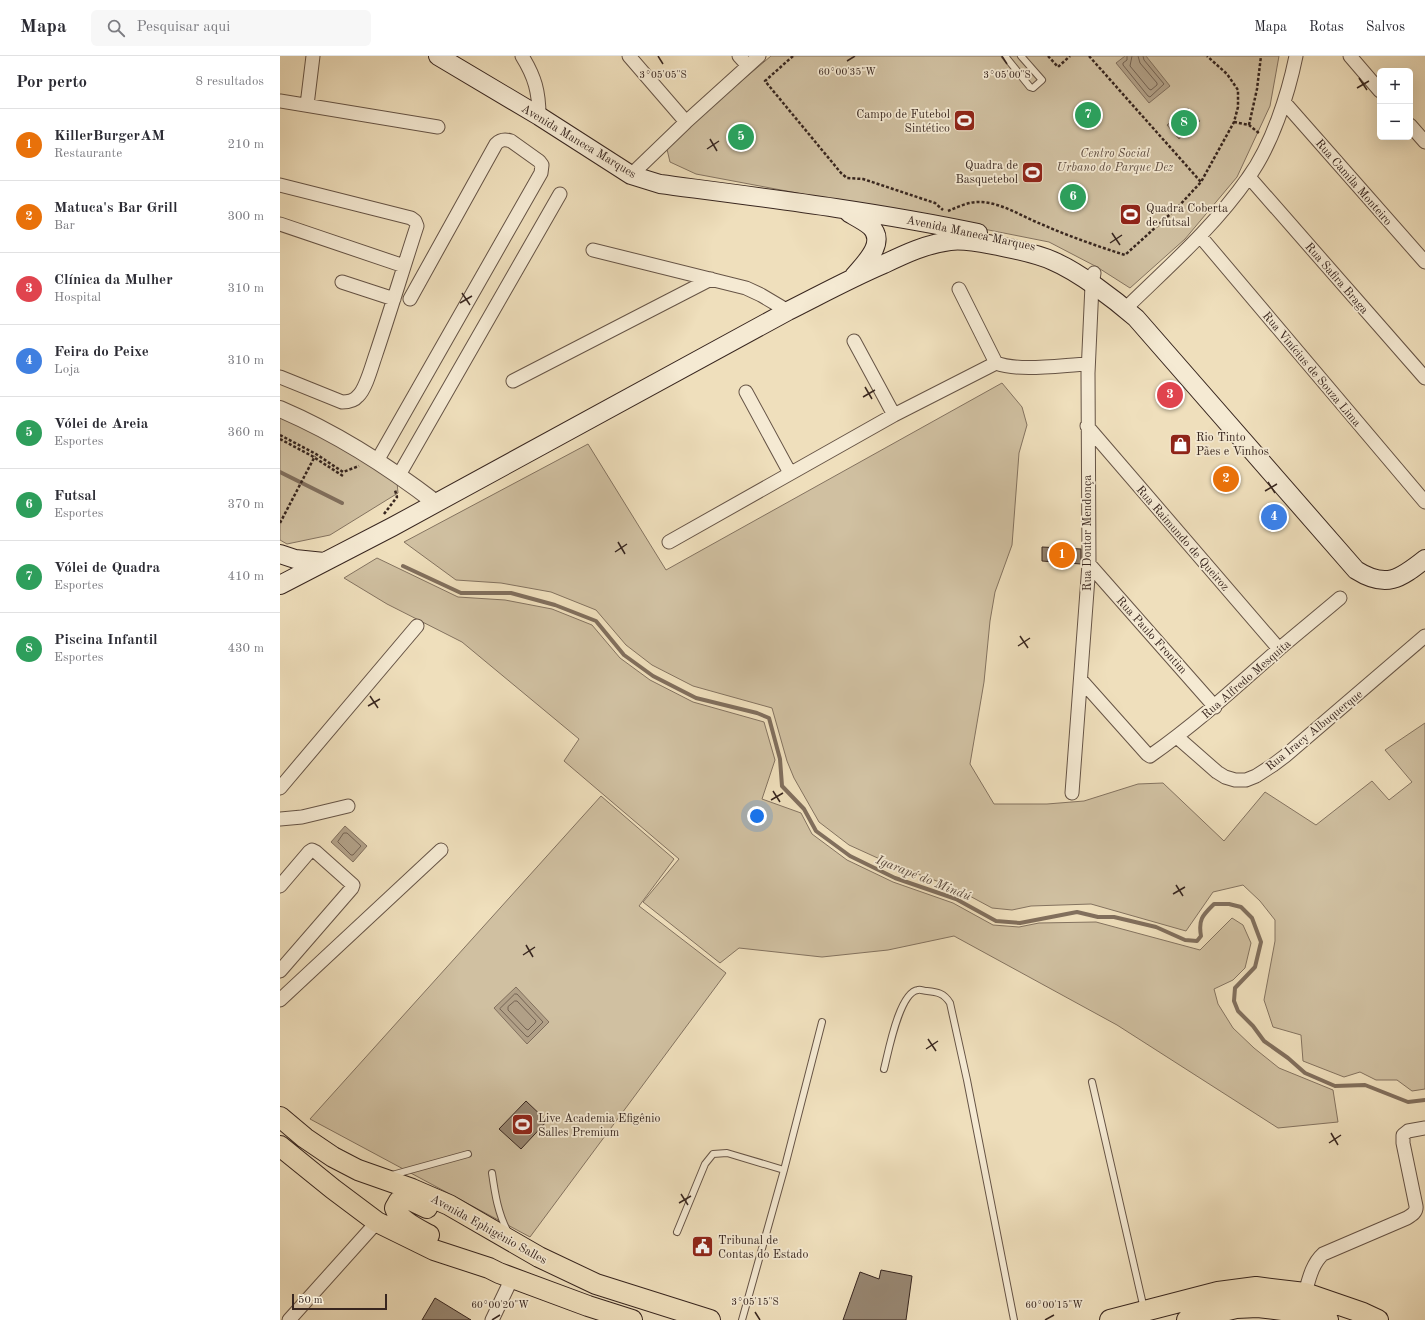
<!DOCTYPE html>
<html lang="pt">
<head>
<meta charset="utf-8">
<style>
  :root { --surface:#fff; --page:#f7f7f7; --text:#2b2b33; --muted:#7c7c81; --line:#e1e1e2; --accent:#111827 }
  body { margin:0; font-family:"Old Standard TT",serif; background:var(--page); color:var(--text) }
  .controls { position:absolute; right:12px; top:12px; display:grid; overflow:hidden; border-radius:6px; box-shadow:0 4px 16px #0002 }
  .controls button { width:36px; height:36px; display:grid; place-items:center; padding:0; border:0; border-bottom:1px solid var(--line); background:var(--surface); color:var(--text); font:20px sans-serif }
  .scale { position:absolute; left:12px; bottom:10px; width:95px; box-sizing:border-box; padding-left:4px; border:2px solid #38261f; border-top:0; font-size:11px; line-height:14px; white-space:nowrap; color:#38261f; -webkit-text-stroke:3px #f5ead3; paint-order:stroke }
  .you { position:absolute; left:477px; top:760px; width:14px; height:14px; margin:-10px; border:3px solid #fff; border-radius:50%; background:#1a73e8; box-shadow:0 0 0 6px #1a73e833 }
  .badge { display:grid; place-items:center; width:26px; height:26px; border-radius:50%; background:var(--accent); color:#fff; font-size:13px; font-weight:700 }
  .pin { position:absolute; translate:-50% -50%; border:2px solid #fff; box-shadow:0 1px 4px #0006 }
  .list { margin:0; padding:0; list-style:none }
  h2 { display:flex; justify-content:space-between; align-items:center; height:52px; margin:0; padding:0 16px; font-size:17px }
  h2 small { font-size:13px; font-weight:400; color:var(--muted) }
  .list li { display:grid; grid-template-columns:26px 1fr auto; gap:12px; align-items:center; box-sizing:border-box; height:72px; padding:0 16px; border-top:1px solid var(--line) }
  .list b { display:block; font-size:15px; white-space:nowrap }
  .list p { margin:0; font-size:13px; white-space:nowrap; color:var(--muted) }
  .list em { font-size:13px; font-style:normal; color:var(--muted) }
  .icon { flex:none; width:22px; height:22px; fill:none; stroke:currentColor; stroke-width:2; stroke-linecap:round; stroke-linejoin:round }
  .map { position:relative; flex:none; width:1145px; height:1264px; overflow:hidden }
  header { display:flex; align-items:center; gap:24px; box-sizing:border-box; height:56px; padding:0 20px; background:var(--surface); border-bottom:1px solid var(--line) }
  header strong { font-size:19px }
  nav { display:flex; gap:22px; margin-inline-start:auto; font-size:14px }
  .search { width:280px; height:36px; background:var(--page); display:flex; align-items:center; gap:10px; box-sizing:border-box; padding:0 14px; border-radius:6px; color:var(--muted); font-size:15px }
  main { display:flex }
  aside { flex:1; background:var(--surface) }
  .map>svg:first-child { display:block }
  .green { fill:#d0c0a1; stroke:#847360 }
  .water { fill:#b1a087; stroke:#816f5d }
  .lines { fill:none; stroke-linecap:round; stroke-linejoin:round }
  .shore { stroke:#746353; stroke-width:1 }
  .stream { stroke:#816f5d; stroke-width:4 }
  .building { fill:#978671; stroke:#38261f }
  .service-casing { stroke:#665446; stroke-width:8 }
  .minor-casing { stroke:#665446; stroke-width:15 }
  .tertiary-casing { stroke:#665446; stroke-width:18 }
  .secondary-casing { stroke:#38261f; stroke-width:20 }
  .primary-casing { stroke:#38261f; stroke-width:22 }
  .path { stroke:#38261f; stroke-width:2.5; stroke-dasharray:3 2; stroke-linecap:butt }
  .service { stroke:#f5ead3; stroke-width:6 }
  .minor { stroke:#f5ead3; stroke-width:13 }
  .tertiary { stroke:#f5ead3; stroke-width:16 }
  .secondary { stroke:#f5ead3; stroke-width:18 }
  .primary { stroke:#efdfbc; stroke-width:20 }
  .path-bridge { stroke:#38261f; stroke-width:2.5; stroke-dasharray:3 2; stroke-linecap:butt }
  .ticks { fill:none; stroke:#38261f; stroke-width:1.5 }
  .labels { text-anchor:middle; stroke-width:3.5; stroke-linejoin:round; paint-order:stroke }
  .poi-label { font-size:12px; fill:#38261f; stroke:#f5ead3; text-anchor:start }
  .street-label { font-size:12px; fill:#38261f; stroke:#f5ead3 }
  .park-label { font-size:12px; font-style:italic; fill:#5e4c40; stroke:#f5ead3 }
  .water-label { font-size:13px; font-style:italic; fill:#5c4b3e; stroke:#f5ead3 }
  .ticks-label { font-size:10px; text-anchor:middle; fill:#38261f; stroke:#f5ead3; stroke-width:3.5; stroke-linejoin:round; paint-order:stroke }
</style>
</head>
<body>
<header>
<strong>Mapa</strong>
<div class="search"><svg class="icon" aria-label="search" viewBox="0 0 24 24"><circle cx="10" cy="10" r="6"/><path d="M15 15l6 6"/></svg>Pesquisar aqui</div>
<nav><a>Mapa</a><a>Rotas</a><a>Salvos</a></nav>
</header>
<main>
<aside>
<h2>Por perto<small>8 resultados</small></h2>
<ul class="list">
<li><span class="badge" style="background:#e8710a">1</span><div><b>KillerBurgerAM</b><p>Restaurante</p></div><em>210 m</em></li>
<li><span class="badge" style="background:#e8710a">2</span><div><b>Matuca's Bar Grill</b><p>Bar</p></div><em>300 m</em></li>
<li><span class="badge" style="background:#e0444e">3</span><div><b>Clínica da Mulher</b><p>Hospital</p></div><em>310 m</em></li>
<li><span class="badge" style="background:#3f7fe0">4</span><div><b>Feira do Peixe</b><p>Loja</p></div><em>310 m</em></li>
<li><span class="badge" style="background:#2e9e5b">5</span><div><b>Vólei de Areia</b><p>Esportes</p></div><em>360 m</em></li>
<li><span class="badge" style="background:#2e9e5b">6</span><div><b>Futsal</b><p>Esportes</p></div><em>370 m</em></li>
<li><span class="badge" style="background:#2e9e5b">7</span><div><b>Vólei de Quadra</b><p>Esportes</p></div><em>410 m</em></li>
<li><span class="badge" style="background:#2e9e5b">8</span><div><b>Piscina Infantil</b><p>Esportes</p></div><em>430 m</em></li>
</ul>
</aside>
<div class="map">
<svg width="1145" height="1264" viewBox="0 0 1145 1264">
  <rect width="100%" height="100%" fill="#efdfbc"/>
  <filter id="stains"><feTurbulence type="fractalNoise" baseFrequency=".005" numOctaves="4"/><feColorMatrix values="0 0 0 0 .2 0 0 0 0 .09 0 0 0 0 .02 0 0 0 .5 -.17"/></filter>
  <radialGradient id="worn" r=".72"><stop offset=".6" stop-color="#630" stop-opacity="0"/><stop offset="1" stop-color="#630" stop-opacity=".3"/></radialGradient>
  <!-- green -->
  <path class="green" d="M491,0H999L990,50L957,121L905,183L850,232L817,211L769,186L618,156L416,118L390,106L386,89Z
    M722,327L742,351L747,369L739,397L732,489L715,536L710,565L704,626L690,708L714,748H767L804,745L858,728L883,727L944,785L985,736L1036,769L1092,725L1109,744L1132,726L1105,694L1145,667V1033L1132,1035L1117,1024H1096L1080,1016L1064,1021L1023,1005L1021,979L993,971L984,944L995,885V864L980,845L963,829L933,836L906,875L811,848L751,850L732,854L712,852L673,831L613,809L569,789L539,766L514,722L507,705L492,652L413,630L372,609L346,589L316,554L271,536L221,527L176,524L124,486L308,388L386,514Z
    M0,360L24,370L117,426L118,437L50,479L7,488L0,484Z
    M97,502L178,541L225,544L272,553L312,569L340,602L370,624L413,646L484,666L495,704L482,743L521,757L532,778L567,804L613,826L673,847L713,869L739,871L759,867L816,866L920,894L952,862L963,869L971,887L965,912L953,924L934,933L938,948L953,972L974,992L999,1012L1053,1034L1058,1066L998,1072L837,969L674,880L608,894L542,901L459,892L440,907L363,846L399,803L284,705L299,683L182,586L107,548L64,522Z
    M321,740L394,803L359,850L446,917L250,1181L30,1063Z"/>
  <!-- water -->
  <path class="water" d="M845,0H866L890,30L869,47L836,7Z
    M908,52L920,65L899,83L887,69Z
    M65,770L87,790L73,806L51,786Z
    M236,931L269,966L247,988L214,952Z"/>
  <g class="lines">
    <!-- shore -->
    <path class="shore" d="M847,0V4L843,7V9L868,40L870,41L884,28L864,4L863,0
      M852,0L850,10L869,33L871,34L877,29V27L860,7L858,0
      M907,58L913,66L899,76L894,69Z
      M64,777H67L81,790L73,799H71L58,786Z
      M235,938H237L263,966L248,981L246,980L220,953Z
      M235,945H237L256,965L255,967L248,974L246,973L228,954V951Z"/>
    <!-- stream -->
    <path class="stream" d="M0,416L62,447
      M123,510L181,537H231L275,549L316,565L344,599L373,620L416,642L477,657L489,662L500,703L502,730L524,753L536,775L570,800L615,822L676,843L716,865L740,867L797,856L818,861H834L876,871L905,884L917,885L921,880C918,863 923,859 934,848H949L961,851L972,862L981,886L975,911L955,932L954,945L958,955L973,970L984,985L1008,1002L1025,1017L1055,1030L1085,1029L1128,1046L1145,1044"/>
  </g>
  <!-- building -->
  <path class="building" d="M762,491L801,493V508L762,505Z
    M246,1045L267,1065L241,1093L219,1073Z
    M601,1214L632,1220L626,1264H563L580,1216L599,1223Z
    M155,1242L191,1264H142Z"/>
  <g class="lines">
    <defs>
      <path id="service" d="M725,0L750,31L753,32L762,24L741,0
        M604,1013C608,998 619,936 638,934C640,933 644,935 647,935C657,936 664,937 670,947L687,1024L734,1264
        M812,1026L864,1253
        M212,1117C215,1138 218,1158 228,1176
        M112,1119L188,1098
        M397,1176L425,1108L433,1098L447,1097L504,1114
        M462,1264L504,1114L542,966"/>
      <path id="minor" d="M242,0C255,21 259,36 259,60
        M349,0L406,66
        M459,0L468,10
        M1070,0L1100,35
        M0,45L158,71
        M1004,46L1145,206
        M27,49L33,0
        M1130,69L1145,86
        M351,119L406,66L479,0
        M969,121L1145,322
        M0,129L131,162L135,165L137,170C123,213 110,256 96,298C92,309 86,333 78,340C74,345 68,346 62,346L0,321
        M0,168L124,210
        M920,180L1145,446
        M313,194L466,232L481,239L508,255
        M62,226L114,243
        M679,233L716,307C739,316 782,309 808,308
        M845,253C888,211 934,171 968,122C992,89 1008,39 1016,0
        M574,285L614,359
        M233,325L431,223
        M466,336L510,417
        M807,370L999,593
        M97,405L261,117L262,109L259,105L231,85C225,83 221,83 216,88L130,243
        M119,419L280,138
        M389,486L614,359L716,307
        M809,508L935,651
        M801,624L867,698L870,700C917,667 957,630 999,593C1019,576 1040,559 1060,542
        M897,681L937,716L945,721L955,724H966L976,720L993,709L1005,700L1145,580
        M0,732L137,570
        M792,737L809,508L808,317L812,229L814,217
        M0,763L22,761L68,750
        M0,830L29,796L32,794L36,796L73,829L72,832L0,915
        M0,944L161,794
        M1025,1237C1029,1223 1032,1208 1043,1198L1127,1162C1132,1159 1137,1156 1136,1150L1123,1087V1079L1128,1075L1145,1072
        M9,1264L97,1166
        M212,1264L232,1222"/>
      <path id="tertiary" d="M0,353C56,377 108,410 156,447"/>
      <path id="secondary" d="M158,0L259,60L351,119L380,128C486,142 593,155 698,177
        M569,157C576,161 584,165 590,170C608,186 584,208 574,220
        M0,498L15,503L44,506
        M0,529L112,471L508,255C540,239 571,222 604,208C625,198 646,188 670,185C686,183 702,187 718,190C737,194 755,197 773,205C799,216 834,243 856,262L1076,514C1106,533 1120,523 1145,503"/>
      <path id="primary" d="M0,1061L25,1082L53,1101L78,1114L132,1133L169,1149L259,1201L316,1228L430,1264
        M0,1090L53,1133L97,1166L154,1194L209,1212L219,1217L308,1250L352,1264
        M147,1152L126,1142L119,1145L115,1152C119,1165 138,1173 149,1179
        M830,1264L938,1236L976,1231L1025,1237L1083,1257L1098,1264
        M907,1264L956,1252L978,1251L1034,1258L1048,1264"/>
    </defs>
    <!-- service casing -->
    <use href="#service" class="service-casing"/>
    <!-- minor casing -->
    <use href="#minor" class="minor-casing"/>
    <!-- tertiary casing -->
    <use href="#tertiary" class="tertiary-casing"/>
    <!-- secondary casing -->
    <use href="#secondary" class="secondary-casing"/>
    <!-- primary casing -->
    <use href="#primary" class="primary-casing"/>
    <!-- path -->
    <path class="path" d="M513,0L485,25L561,117L567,122L583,123L655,147L663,154
      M768,0L778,11L790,0
      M809,0L921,126
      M954,66L969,69L980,78
      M969,69L977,33L981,0
      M668,155C678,151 690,145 701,146C722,147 741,160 761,168C788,180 817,190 845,199L897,152L921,126L954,66L958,51V34L947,18L927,0
      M0,379L36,398L63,416L79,410
      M0,383L32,400L63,420
      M104,458L117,441L115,434"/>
    <!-- service -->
    <use href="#service" class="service"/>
    <!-- minor -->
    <use href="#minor" class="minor"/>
    <!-- tertiary -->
    <use href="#tertiary" class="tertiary"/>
    <!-- secondary -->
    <use href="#secondary" class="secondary"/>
    <!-- primary -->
    <use href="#primary" class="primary"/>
    <!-- path-bridge -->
    <path class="path-bridge" d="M0,467L35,400"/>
  </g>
  <!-- ticks -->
  <path class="ticks" d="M378,0L383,8M722,0L727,8M567,5L575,0M1079,22L1087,34M1077,32L1089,25M430,83L437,95M427,93L439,85M832,177L840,189M830,187L842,179M182,237L190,249M180,247L192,240M585,331L592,343M583,341L595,334M988,426L995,437M985,435L997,428M338,486L345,498M335,496L347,488M740,580L748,592M738,590L750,582M90,640L98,652M88,650L100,643M493,735L500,746M491,744L503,737M896,829L903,840M893,838L905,831M246,889L253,901M243,899L255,891M648,983L656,995M646,993L658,985M1051,1077L1058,1089M1049,1087L1061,1079M401,1138L408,1149M399,1147L411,1140M475,1256L480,1264M212,1264L220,1259M765,1264L774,1259"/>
  <!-- icons -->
  <defs>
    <symbol id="stadium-square" viewBox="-11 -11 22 22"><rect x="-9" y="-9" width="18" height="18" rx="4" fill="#8f2418" stroke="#f5ead3"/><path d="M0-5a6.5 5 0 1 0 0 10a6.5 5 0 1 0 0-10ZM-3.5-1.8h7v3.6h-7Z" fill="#fff"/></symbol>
    <symbol id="shop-square" viewBox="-11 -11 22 22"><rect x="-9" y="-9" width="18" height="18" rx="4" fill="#8f2418" stroke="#f5ead3"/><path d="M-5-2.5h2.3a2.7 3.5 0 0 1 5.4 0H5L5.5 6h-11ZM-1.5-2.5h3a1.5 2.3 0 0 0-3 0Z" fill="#fff"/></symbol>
    <symbol id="civic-square" viewBox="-11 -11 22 22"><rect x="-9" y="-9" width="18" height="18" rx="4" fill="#8f2418" stroke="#f5ead3"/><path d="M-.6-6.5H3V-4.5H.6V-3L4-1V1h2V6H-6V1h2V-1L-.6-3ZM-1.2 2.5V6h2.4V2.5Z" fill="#fff"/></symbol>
  </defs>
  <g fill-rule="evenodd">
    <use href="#stadium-square" x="672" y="52" width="25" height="25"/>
    <use href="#stadium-square" x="740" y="104" width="25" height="25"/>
    <use href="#stadium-square" x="838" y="146" width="25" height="25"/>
    <use href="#shop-square" x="888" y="376" width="25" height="25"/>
    <use href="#stadium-square" x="230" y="1056" width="25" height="25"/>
    <use href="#civic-square" x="410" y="1178" width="25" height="25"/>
  </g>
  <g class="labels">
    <!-- poi labels -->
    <g class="poi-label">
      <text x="670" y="62" text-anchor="end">Campo de Futebol<tspan x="670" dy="14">Sintético</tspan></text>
      <text x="738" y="113" text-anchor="end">Quadra de<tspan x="738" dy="14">Basquetebol</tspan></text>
      <text x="866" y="156">Quadra Coberta<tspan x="866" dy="14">de futsal</tspan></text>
      <text x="916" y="385">Rio Tinto<tspan x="916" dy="14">Pães e Vinhos</tspan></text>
      <text x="258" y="1066">Live Academia Efigênio<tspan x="258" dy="14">Salles Premium</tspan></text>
      <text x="438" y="1188">Tribunal de<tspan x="438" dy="14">Contas do Estado</tspan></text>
    </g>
    <!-- street labels -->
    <g class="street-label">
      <text transform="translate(299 85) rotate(31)" y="4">Avenida Maneca Marques</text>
      <text transform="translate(1074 126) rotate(49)" y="4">Rua Camila Monteiro</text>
      <text transform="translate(691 177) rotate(12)" y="4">Avenida Maneca Marques</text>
      <text transform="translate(1057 222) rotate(49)" y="4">Rua Safira Braga</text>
      <text transform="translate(1032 313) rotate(50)" y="4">Rua Vinícius de Souza Lima</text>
      <text transform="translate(807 477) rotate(-90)" y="4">Rua Doutor Mendonça</text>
      <text transform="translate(903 482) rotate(49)" y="4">Rua Raimundo de Queiroz</text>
      <text transform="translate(872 579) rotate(48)" y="4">Rua Paulo Frontim</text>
      <text transform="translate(966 623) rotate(-41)" y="4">Rua Alfredo Mesquita</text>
      <text transform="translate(1034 674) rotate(-39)" y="4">Rua Iracy Albuquerque</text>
      <text transform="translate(209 1173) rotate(29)" y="4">Avenida Ephigênio Salles</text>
    </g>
    <!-- park labels -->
    <g class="park-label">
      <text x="835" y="101">Centro Social<tspan x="835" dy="14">Urbano do Parque Dez</tspan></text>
    </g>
    <!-- water labels -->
    <g class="water-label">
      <text transform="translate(644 821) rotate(22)" y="5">Igarapé do Mindú</text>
    </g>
  </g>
  <g class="ticks-label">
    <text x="567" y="19">60°00'35"W</text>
    <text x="383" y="22">3°05'05"S</text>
    <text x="727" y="22">3°05'00"S</text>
    <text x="475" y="1249">3°05'15"S</text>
    <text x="220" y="1252">60°00'20"W</text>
    <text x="774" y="1252">60°00'15"W</text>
  </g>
  <rect width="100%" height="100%" filter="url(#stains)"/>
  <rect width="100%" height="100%" fill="url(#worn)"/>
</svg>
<div class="controls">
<button>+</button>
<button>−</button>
</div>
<div class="scale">50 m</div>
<div class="you"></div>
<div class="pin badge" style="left:782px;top:499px;background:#e8710a">1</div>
<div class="pin badge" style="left:946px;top:423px;background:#e8710a">2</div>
<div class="pin badge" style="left:890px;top:339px;background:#e0444e">3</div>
<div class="pin badge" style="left:994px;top:461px;background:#3f7fe0">4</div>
<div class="pin badge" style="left:461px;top:81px;background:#2e9e5b">5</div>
<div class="pin badge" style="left:793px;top:141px;background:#2e9e5b">6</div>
<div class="pin badge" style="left:808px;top:59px;background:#2e9e5b">7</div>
<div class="pin badge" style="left:904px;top:67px;background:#2e9e5b">8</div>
</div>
</main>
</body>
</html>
